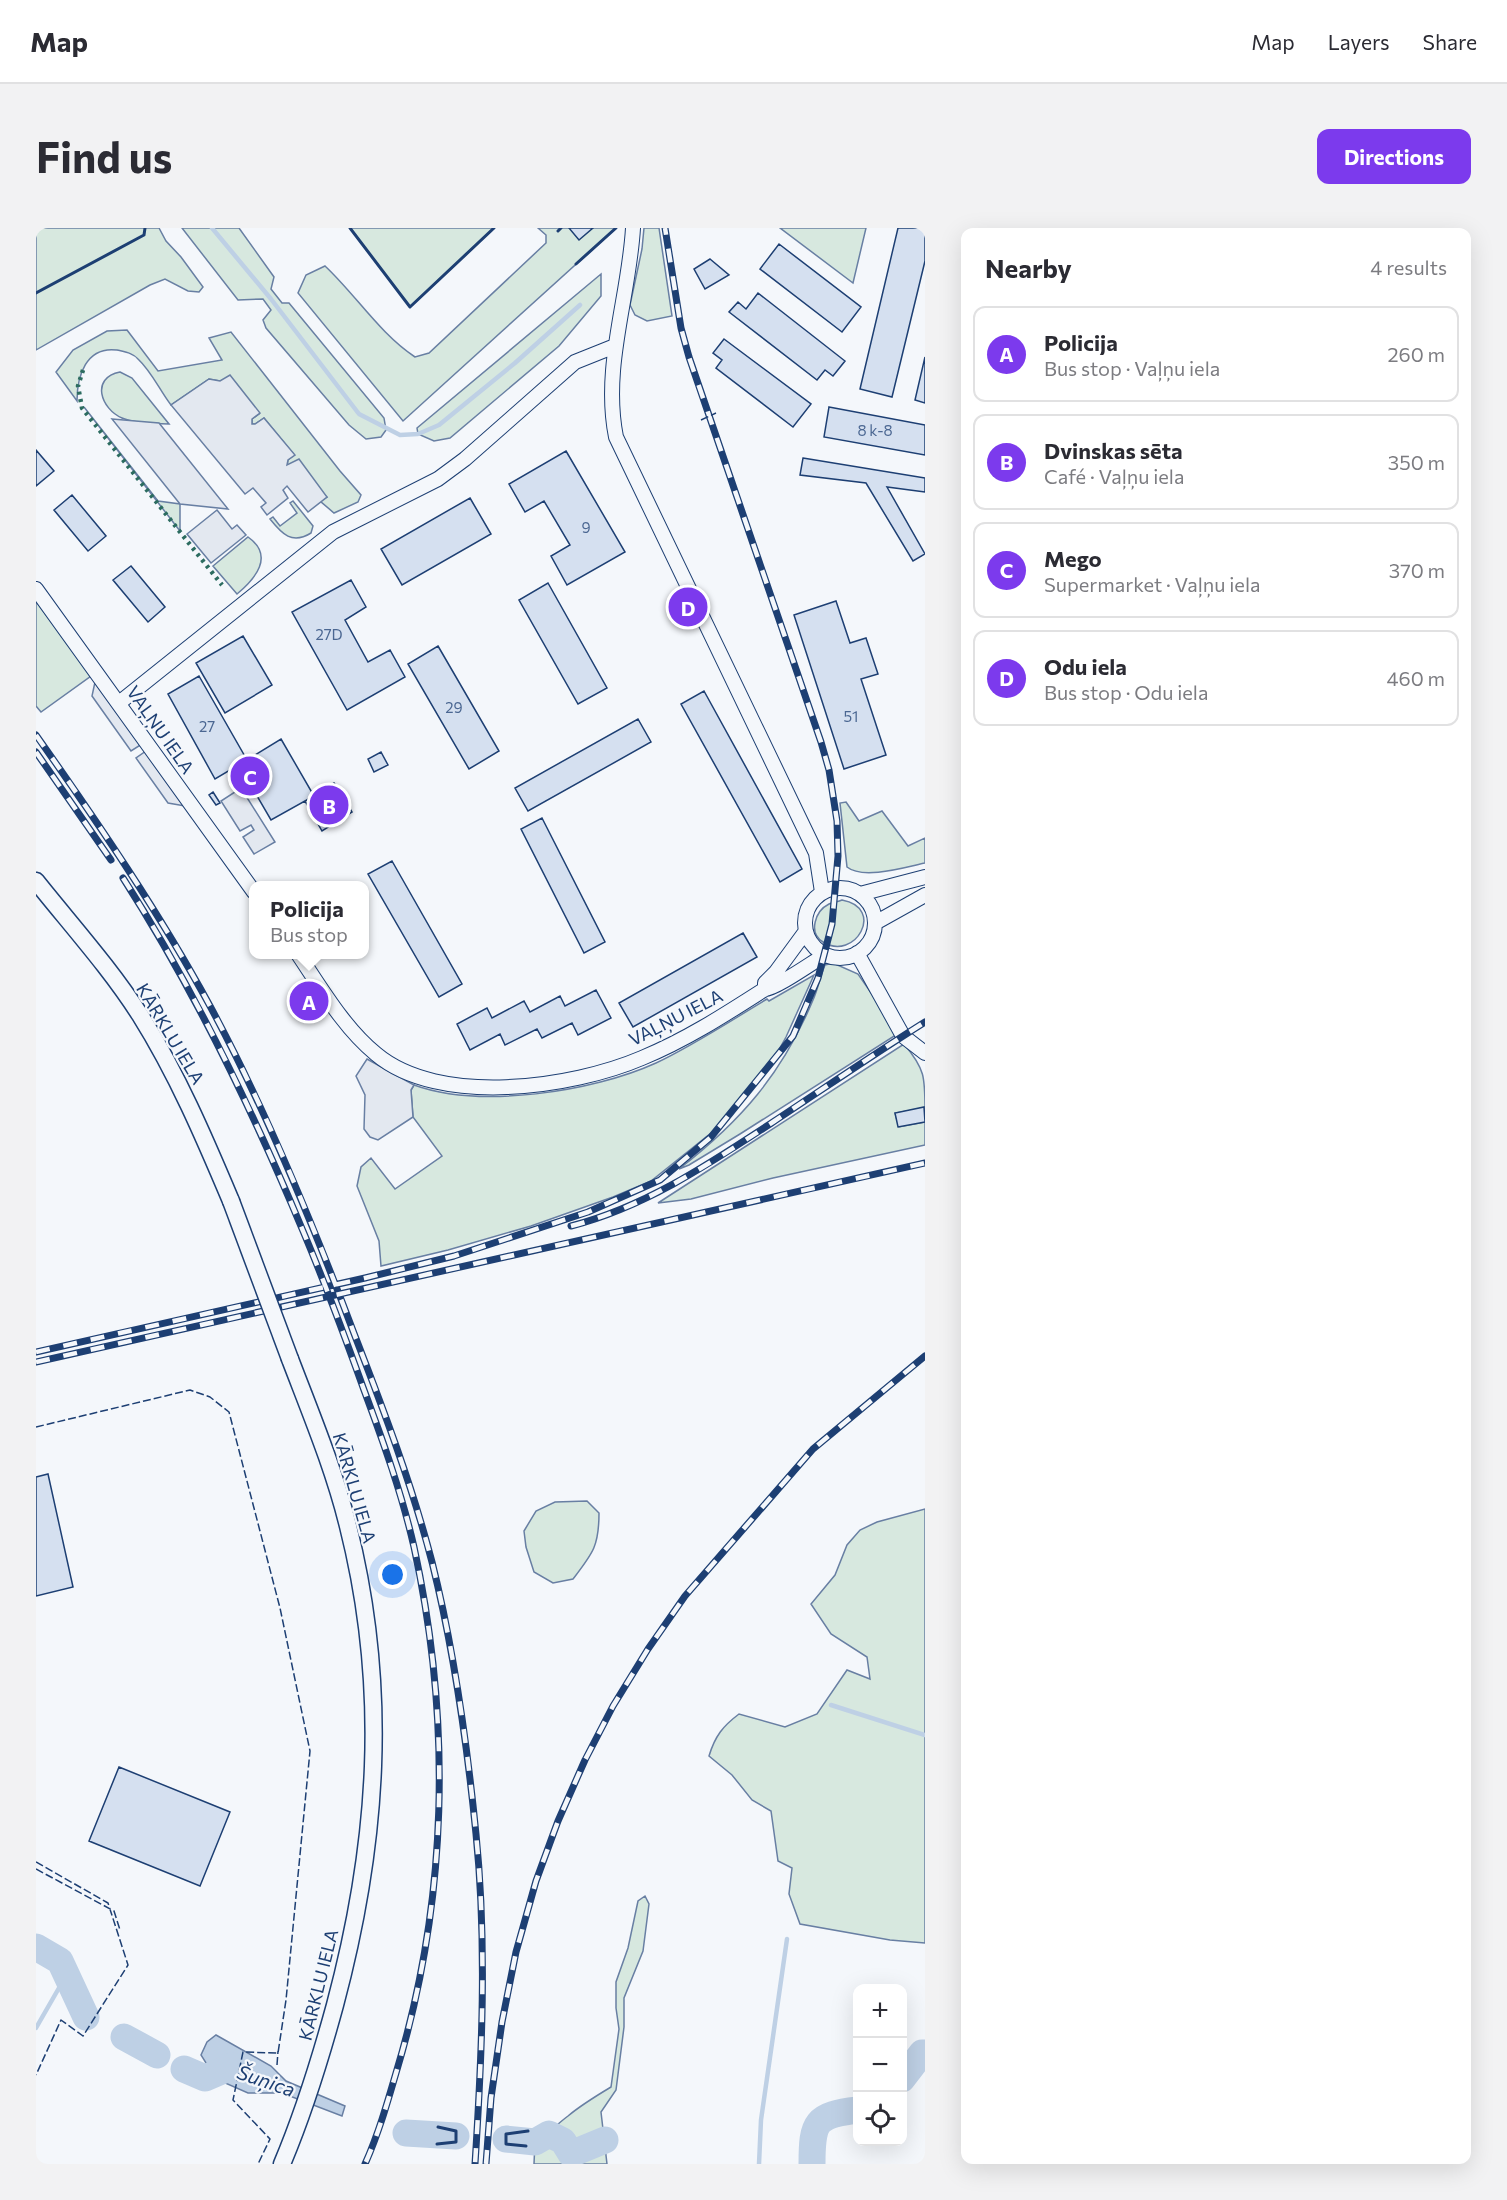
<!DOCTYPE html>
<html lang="en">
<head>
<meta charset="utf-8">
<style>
  :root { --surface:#fff; --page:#f2f2f3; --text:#2b2b33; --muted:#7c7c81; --line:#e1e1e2; --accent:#7c3aed }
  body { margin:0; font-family:Commissioner,sans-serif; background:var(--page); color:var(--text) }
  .controls { position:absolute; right:18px; bottom:18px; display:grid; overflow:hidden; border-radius:12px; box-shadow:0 6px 24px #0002 }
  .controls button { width:54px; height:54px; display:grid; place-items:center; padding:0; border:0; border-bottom:2px solid var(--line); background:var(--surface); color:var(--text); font:30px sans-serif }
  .you { position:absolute; left:357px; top:1347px; width:21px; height:21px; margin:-15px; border:4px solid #fff; border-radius:50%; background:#1a73e8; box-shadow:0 0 0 9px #1a73e833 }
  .badge { display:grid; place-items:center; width:39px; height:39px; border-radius:50%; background:var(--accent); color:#fff; font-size:20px; font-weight:700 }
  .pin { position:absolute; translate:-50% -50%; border:3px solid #fff; box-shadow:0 2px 6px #0006 }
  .popup { position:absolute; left:213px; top:653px; width:120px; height:78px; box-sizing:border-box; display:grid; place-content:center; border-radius:12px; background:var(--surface); filter:drop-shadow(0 2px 4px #0005); font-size:20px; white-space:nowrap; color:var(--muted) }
  .popup b { font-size:22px; color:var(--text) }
  .popup::after { content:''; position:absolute; left:50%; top:100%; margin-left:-12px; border:12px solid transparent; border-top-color:var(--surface) }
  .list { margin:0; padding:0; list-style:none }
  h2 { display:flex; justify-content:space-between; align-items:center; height:78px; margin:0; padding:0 24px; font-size:26px }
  h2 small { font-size:20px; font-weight:400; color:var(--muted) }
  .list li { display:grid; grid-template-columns:39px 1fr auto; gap:18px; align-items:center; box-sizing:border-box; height:96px; margin:0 12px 12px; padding:0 12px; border:2px solid var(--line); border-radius:12px }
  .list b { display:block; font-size:22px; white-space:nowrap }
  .list p { margin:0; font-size:20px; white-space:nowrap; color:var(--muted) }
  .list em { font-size:20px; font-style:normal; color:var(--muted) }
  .icon { flex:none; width:33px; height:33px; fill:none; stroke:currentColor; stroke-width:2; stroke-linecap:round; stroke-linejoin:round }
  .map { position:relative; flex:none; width:889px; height:1936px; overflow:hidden; border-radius:12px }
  header { display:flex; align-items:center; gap:36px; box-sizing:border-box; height:84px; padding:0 30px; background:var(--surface); border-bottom:2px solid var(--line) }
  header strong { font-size:28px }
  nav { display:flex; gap:33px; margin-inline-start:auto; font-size:21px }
  .intro { display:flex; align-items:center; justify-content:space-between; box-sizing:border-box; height:144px; padding:0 36px }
  h1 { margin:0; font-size:42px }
  .button { padding:15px 27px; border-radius:12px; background:var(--accent); color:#fff; font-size:21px; font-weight:700 }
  main { display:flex; gap:36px; padding:0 36px }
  aside { flex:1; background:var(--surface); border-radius:12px; box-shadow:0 6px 24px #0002 }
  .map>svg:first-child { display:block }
  .green { fill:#d7e8df; stroke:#687fa3; stroke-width:1.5 }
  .parking { fill:#e3e8f0; stroke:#687fa3; stroke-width:1.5 }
  .water { fill:#bed0e5; stroke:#687fa3; stroke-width:1.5 }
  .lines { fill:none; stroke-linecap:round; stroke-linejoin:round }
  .stream { stroke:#bed0e5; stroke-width:4.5 }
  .river { stroke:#bed0e5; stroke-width:27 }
  .building { fill:#d5e0f0; stroke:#1d3f73; stroke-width:1.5 }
  .minor-casing { stroke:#1d3f73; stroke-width:16 }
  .tertiary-casing { stroke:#1d3f73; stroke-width:19 }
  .minor { stroke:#f4f7fb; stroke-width:14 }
  .tertiary { stroke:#f4f7fb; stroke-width:16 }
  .rail-casing { stroke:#1d3f73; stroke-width:7 }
  .rail { stroke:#f4f7fb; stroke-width:4.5; stroke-dasharray:14; stroke-linecap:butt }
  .tertiary-bridge-casing { stroke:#1d3f73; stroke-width:19; stroke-linecap:butt }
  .tertiary-bridge { stroke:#f4f7fb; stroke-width:16 }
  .hedge { stroke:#2c6c60; stroke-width:4.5; stroke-dasharray:3 4.5; stroke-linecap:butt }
  .fence { stroke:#1d3f73; stroke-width:1.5; stroke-dasharray:8 3; stroke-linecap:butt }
  .wall { stroke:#1d3f73; stroke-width:3 }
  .labels { text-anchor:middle; stroke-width:4.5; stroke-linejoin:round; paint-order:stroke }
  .number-label { font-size:15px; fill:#4b6792 }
  .street-label { font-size:18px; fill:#1d3f73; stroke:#f4f7fb }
  .water-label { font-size:20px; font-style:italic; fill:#1d3f73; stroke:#f4f7fb }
</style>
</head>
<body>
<header>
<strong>Map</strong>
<nav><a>Map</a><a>Layers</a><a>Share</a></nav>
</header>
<div class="intro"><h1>Find us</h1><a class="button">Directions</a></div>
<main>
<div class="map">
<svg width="889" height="1936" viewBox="0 0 889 1936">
  <rect width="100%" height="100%" fill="#f4f7fb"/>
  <!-- green -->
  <path class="green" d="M0,0H123L130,13L145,29L167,59L163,64L152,63L129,51L114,57L0,122Z
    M146,0H203L238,49L235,61L246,75H253L348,190L350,202L345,209L330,211L313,197L230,100L227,92L235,82L227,71L202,72Z
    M314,0H458L374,79Z
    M502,0H580L367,193L262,65L270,47L289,38C320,67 344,106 379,129L393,125L510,15V7Z
    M608,0H623L636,88L611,93L599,87L594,77L606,21Z
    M744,0H830L817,55Z
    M565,46V68L523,118L414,210L398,213L382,206L381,200Z
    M91,102L122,143L186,132L173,110L195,104L304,243L325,267L322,274L298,285L284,273L291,269L255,237L251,238L252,232L258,227L228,190L219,196H216V191L223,186L184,153L173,151L135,177C124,163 116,144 102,131C97,125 89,124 81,122C50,118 41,148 41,173L20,144L37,122L71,103Z
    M84,144L96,150L133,196C119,195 99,196 86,190C65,181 54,150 84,144Z
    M48,179L122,273L144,276V303Z
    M257,273L277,298L275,305C256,317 246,306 234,291L237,289L244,298L261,285L254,275Z
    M212,309C239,328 219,351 201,366L177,338Z
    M0,373L55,448L5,484L0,478Z
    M810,574L823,593L846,583L872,618L889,610V635C870,639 827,652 811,639L804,575Z
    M806,672C850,680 819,734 787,714C772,705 779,683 793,676C797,674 802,674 806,672Z
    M797,735L822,746L863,805L704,906L653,937L643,941C705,893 746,846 777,772C782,761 784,749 789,737Z
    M778,747L750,809L735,836L713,865L685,897L615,953L577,969L495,998L412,1022L345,1038L343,1013L321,958L325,939L335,930L359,961L406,928L377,889L375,862L378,857C444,881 556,864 620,835C658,817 694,793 731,771L733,773Z
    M868,816C889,841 889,849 889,882L888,880L859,885L863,899L889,894V917L737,950L655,971L622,975Z
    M551,1273L563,1285C563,1318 557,1325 537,1351L517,1355L498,1344L490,1319L488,1303L500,1283L519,1274Z
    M889,1281V1715L854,1712L764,1696L753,1666L756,1640L742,1633L735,1583L716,1572L696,1547L673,1528C679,1508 687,1498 703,1486L749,1499L781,1486L811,1442L834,1451L831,1429L795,1406L775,1376L799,1347L811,1317L824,1302L841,1294Z
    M609,1668L613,1676L607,1723L588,1770V1799L580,1862L565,1884L571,1936H498L499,1914C512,1906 520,1897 532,1888C545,1877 560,1868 575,1859L583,1801L580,1780V1754L592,1720L602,1673Z"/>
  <!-- parking -->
  <path class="parking" d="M194,147L224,185L216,191V196H219L228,190L259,227L252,232L251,237L263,231L291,269L272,284L251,258L247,262L252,270L231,287L225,279L230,275L217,260L209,266L135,177L173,151L184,153Z
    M76,191L123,195L192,281L144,276Z
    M181,282L196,301L201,297L210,307L175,335L151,306Z
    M59,454L106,516L95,523L56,468Z
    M110,523L149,578L132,575L100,530Z
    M205,560L239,614L218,626L207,609L218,602L215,597L204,603L185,573Z
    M331,831L378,857L375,862L377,889L342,912L334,909L328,901L329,867L320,848Z"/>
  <!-- water -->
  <path class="water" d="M180,1807L235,1838L250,1853L309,1878L306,1888L246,1865H212L180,1851L165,1827L171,1814Z"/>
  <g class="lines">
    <!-- stream -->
    <path class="stream" d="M176,0L235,71L323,186L364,207L382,206L403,197L479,135L544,77
      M795,1477L889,1507
      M0,1800L31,1746
      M535,1926L540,1936
      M723,1936L725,1892L751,1711"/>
    <!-- river -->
    <path class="river" d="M0,1719L24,1733L50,1789
      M88,1809L121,1827
      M148,1841L169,1850L197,1838L210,1844
      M866,1851L886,1825H889
      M370,1905L420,1908
      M470,1911L499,1914L513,1906L527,1913L535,1926L569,1912
      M776,1936C776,1894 779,1887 822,1882"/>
  </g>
  <!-- building -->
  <path class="building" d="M533,0H557L543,12Z
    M862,0H889V33L856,169L824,161Z
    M743,16L825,79L806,104L724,41Z
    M674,31L693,47L669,61L658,41Z
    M722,65L809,133L797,148L789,142L781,152L693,84L702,74L710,81Z
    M688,111L775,176L757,199L680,140L686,132L677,125Z
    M889,129V175L879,172Z
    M793,179L889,197V227L788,209Z
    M0,222L18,243L0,258Z
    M530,223L589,324L531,357L515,328L534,317L508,273L489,284L473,256Z
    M767,230L889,250V264L851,259L889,326L877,333L830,255L764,247Z
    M36,267L70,308L52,323L18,282Z
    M434,270L455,306L366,357L345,321Z
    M95,338L129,379L112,394L77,352Z
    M315,352L330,379L309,392L332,434L354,422L369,449L311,482L256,384Z
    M512,355L571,460L542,476L483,372Z
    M800,373L814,415L830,410L842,446L825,451L850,527L808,541L758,387Z
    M207,408L236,457L189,485L160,435Z
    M402,418L463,523L433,541L372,436Z
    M163,448L211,532L179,551L132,466Z
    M668,463L766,641L744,654L645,476Z
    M602,491L615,514L492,583L479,560Z
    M245,511L278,568L235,592L203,537Z
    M345,524L352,537L338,544L332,531Z
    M298,555L316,584L286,603L269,573Z
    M177,564L184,575L180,577L173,567Z
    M506,590L569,714L548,725L485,601Z
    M356,633L426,756L403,769L332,646Z
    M707,705L721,729L597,799L583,775Z
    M560,762L575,790L542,807L536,795L506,810L501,801L469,817L464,806L434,822L421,796L451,780L456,790L488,773L494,784L524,768L529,778Z
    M888,879L889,894L862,899L859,885Z
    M12,1246L37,1359L0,1368V1249Z
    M83,1539L194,1584L164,1658L53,1613Z"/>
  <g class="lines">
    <defs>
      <path id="minor" d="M597,0C593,70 566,139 580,209L780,625L786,664
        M0,361L218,664
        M83,475L297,304L402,251L429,231L539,134L579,118
        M769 695a35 35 0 1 1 70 0a35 35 0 1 1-70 0Z
        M824,666L889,649
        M839,695L889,667
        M821,725L867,808L889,825
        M262,726C285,760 308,800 340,826C403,879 536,860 606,830C650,812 690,786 729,761C739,761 777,734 789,727
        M729,761V755L740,744L770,703"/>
      <path id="tertiary" d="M0,653C35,697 74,740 104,787C141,846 168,909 195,973
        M246,1936C268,1884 284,1832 299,1777C342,1616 353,1461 312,1298C298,1241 275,1186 254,1131"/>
    </defs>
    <!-- minor casing -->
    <use href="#minor" class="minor-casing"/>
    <!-- tertiary casing -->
    <use href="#tertiary" class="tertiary-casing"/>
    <!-- minor -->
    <use href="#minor" class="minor"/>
    <!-- tertiary -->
    <use href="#tertiary" class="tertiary"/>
    <defs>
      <path id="rail" d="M0,507C62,595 123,684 174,778C231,884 277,996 319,1108C348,1183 376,1257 396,1334C418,1422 431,1515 440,1606C451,1715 446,1827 439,1936
        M0,524L75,632
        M87,650C158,761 216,881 267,1003C289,1055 309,1109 328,1162C347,1213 366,1266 378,1319C416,1494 412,1673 360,1845C351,1876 342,1907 329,1936
        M535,998C609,979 673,936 737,894C787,861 838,826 889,794
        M0,1124L329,1050L418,1028L552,984L624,952L675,909L757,808L782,750L796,696L802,628L801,593L793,542L785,514L653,129L645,100L629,0
        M0,1134L889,935
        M450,1936L455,1870L466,1794L480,1724L500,1653L522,1593L549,1532L577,1478L612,1421L649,1368L777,1221L889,1128"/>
    </defs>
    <!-- rail casing -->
    <use href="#rail" class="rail-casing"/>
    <!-- rail -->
    <use href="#rail" class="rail"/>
    <defs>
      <path id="tertiary-bridge" d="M195,973L254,1131"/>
    </defs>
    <!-- tertiary-bridge casing -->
    <use href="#tertiary-bridge" class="tertiary-bridge-casing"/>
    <!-- tertiary-bridge -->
    <use href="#tertiary-bridge" class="tertiary-bridge"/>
    <!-- hedge -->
    <path class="hedge" d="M47,142L42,158L46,180L186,357"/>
    <!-- fence -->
    <path class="fence" d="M665,192L680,185
      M0,1199L154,1162L174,1169L193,1184L244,1380L274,1523L250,1772L242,1825L207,1824L197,1872L234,1911L222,1936
      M0,1634L72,1675L92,1737L47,1808L25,1792L0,1847
      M0,1641L78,1683L84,1702
      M241,1837L242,1823"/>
    <!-- wall -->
    <path class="wall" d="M314,0L374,79L458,0
      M522,3L525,0
      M540,36L580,0
      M0,65L108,7L109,0
      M401,1916L420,1914V1903L402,1899
      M490,1918L470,1916V1906L492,1903"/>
  </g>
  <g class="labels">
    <!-- number labels -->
    <g class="number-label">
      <text x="839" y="208">8 k-8</text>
      <text x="550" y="305">9</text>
      <text x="293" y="412">27D</text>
      <text x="418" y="485">29</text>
      <text x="815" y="494">51</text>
      <text x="171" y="504">27</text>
    </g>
    <!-- street labels -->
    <g class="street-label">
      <text transform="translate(124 502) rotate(55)" y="6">VAĻŅU IELA</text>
      <text transform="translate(640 790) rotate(-27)" y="6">VAĻŅU IELA</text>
      <text transform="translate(134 806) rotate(59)" y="6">KĀRKLU IELA</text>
      <text transform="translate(318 1260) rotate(74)" y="6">KĀRKLU IELA</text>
      <text transform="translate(283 1757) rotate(-76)" y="6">KĀRKLU IELA</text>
    </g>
    <!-- water labels -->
    <g class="water-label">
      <text transform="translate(230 1853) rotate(19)" y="7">Šuņica</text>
    </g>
  </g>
</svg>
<div class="controls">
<button>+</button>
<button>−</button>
<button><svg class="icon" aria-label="locate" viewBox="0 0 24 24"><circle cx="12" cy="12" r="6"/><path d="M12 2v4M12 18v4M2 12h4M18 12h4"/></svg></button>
</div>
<div class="you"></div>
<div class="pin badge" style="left:273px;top:773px">A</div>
<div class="popup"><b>Policija</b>Bus stop</div>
<div class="pin badge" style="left:293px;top:577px">B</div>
<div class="pin badge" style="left:214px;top:548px">C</div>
<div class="pin badge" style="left:652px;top:379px">D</div>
</div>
<aside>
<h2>Nearby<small>4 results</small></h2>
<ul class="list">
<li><span class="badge">A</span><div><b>Policija</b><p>Bus stop · Vaļņu iela</p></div><em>260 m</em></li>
<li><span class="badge">B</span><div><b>Dvinskas sēta</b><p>Café · Vaļņu iela</p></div><em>350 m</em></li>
<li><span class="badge">C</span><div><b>Mego</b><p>Supermarket · Vaļņu iela</p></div><em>370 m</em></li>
<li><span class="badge">D</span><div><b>Odu iela</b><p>Bus stop · Odu iela</p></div><em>460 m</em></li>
</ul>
</aside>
</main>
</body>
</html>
